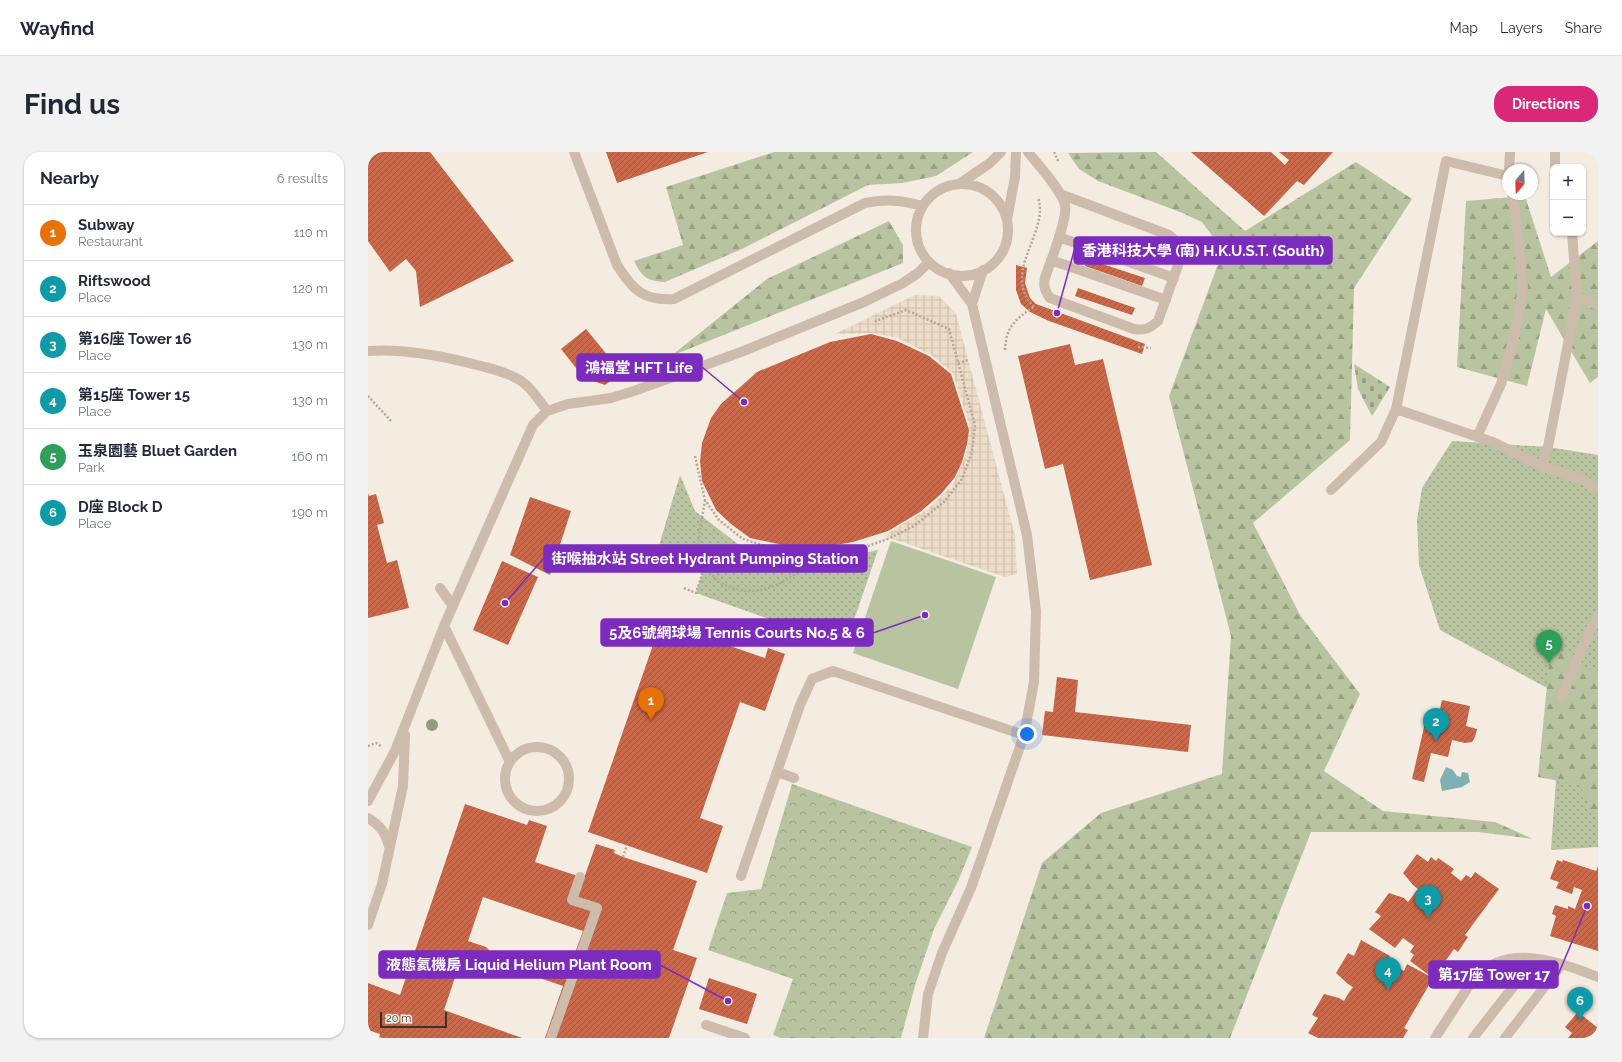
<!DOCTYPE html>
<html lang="en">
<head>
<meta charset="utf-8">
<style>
  :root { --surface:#fff; --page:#f2f2f3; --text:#1f2937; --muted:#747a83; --line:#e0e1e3; --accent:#db2777 }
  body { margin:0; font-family:Raleway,"Noto Sans TC",sans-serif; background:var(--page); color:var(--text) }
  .controls { position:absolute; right:12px; top:12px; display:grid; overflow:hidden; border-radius:8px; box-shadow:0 1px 3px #0004 }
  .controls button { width:36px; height:36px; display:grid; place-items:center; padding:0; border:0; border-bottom:1px solid var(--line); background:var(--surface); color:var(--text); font:20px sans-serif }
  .compass { position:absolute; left:1134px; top:12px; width:36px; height:36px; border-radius:50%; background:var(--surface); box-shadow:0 1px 3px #0004; rotate:199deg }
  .scale { position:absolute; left:12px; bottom:10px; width:67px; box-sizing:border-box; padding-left:4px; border:2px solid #3b302b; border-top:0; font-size:11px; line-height:14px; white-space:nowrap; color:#3b302b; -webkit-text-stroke:3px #fbf5ee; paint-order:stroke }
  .you { position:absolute; left:659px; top:582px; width:14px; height:14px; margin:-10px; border:3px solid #fff; border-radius:50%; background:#1a73e8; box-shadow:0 0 0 6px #1a73e833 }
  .badge { display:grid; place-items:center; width:26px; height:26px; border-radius:50%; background:var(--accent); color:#fff; font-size:13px; font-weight:700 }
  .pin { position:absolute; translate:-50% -33px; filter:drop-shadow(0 1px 2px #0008) }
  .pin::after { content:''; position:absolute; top:21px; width:14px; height:12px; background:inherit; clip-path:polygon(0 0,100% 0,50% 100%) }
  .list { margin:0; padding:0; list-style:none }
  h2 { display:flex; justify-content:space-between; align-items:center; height:52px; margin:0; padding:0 16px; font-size:17px }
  h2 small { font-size:13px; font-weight:400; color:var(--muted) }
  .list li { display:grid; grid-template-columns:26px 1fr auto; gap:12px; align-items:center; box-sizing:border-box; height:56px; padding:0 16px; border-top:1px solid var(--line) }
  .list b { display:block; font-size:15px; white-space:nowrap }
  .list p { margin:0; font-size:13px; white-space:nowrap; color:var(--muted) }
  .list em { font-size:13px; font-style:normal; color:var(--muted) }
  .map { position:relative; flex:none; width:1230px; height:886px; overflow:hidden; border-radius:16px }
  header { display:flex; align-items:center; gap:24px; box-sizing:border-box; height:56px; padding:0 20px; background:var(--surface); border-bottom:1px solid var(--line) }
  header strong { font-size:19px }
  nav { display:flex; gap:22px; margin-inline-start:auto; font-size:14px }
  .intro { display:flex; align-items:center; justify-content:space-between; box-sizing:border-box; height:96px; padding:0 24px }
  h1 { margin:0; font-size:28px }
  .button { padding:10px 18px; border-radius:16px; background:var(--accent); color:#fff; font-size:14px; font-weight:700 }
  main { display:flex; gap:24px; padding:0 24px }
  aside { flex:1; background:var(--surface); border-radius:16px; box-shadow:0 1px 3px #0004 }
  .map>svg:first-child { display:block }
  .grass { fill:url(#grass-dots) }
  .forest { fill:url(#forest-firs) }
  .cemetery { fill:url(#cemetery-stones) }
  .park { fill:url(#park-crowns) }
  .pitch { fill:#b8c4a0 }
  .plaza { fill:url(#plaza-grid) }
  .water { fill:#7fb0b2 }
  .building { fill:url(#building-hatch) }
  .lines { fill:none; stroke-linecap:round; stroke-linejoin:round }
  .path { stroke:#b9a596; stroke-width:2.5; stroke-dasharray:2 2; stroke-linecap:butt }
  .service { stroke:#cdbbac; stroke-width:10 }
  .pedestrian { stroke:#cdbbac; stroke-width:10 }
  .tree { fill:#969b7f }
  .leader { fill:none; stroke:#7b2cbf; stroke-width:1.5 }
  .callout-dot { fill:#7b2cbf; stroke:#fbf5ee; stroke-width:1.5 }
  .callout { fill:#7b2cbf; stroke:#7b2cbf; stroke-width:1.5 }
  .callout-label { font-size:15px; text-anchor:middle; font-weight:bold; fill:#fff }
</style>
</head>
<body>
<header>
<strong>Wayfind</strong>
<nav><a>Map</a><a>Layers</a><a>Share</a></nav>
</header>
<div class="intro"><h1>Find us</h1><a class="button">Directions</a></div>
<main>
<aside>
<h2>Nearby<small>6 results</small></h2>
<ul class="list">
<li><span class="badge" style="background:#e8710a">1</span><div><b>Subway</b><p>Restaurant</p></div><em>110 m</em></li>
<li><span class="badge" style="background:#0f9aa8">2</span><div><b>Riftswood</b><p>Place</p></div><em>120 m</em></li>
<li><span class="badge" style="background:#0f9aa8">3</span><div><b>第16座 Tower 16</b><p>Place</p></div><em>130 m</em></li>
<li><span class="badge" style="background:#0f9aa8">4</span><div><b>第15座 Tower 15</b><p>Place</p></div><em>130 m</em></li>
<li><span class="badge" style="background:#2e9e5b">5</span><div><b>玉泉園藝 Bluet Garden</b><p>Park</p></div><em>160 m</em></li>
<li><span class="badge" style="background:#0f9aa8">6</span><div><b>D座 Block D</b><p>Place</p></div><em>190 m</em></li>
</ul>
</aside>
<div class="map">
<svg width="1230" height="886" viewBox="0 0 1230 886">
  <defs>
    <pattern id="grass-dots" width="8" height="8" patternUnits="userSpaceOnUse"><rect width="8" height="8" fill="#b8c4a0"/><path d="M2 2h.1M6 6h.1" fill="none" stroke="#97a083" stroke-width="1.8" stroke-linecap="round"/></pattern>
    <pattern id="forest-firs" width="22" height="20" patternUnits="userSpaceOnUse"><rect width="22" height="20" fill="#b8c4a0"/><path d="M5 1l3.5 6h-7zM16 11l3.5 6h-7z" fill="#97a083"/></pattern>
    <pattern id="cemetery-stones" width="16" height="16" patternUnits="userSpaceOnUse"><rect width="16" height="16" fill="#b8c4a0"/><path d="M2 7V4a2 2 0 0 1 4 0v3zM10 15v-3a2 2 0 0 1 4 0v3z" fill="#97a083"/></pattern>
    <pattern id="park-crowns" width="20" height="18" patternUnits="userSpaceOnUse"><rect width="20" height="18" fill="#b8c4a0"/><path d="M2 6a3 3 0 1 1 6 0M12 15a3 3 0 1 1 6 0" fill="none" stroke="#97a083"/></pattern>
    <pattern id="plaza-grid" width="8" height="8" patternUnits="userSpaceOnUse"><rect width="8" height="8" fill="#ecdcc8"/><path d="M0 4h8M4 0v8" fill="none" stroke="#cbbdac"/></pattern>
    <pattern id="building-hatch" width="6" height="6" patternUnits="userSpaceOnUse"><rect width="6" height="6" fill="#c8694b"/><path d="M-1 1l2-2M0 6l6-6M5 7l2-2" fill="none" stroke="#a4573f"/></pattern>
  </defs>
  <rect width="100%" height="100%" fill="#f4ebe1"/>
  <!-- grass -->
  <path class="grass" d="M1084,289L1180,295L1230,303V695L1183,698L1194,544L1072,478L1051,413L1049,368L1054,336Z
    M312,323L327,359L379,399L439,413L510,398L477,494L328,441L336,416L290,397Z"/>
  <!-- forest -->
  <path class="forest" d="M406,0H605L568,24L534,31L500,33L374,97L297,130C279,129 274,125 266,109L315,93L298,35Z
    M788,0L877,79L988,10L1044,47L986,136L982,288L885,371L932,463L992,542L956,619L1015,659L1127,670L1165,687L1110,680H943L862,886H616L674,711L733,661L854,622L863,484L801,244L852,107L848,89L834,70L812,60L730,29L711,17L700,1Z
    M1157,44L1183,125L1230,89V225L1222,231L1178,157L1159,234L1089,215L1098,49Z
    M521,69L535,93V111L303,204L399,127Z
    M1183,492L1230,523V664L1223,658L1212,633L1170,625Z"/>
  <!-- cemetery -->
  <path class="cemetery" d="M986,212L1022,235L1004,264L990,237Z"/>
  <!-- park -->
  <path class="park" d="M424,632L604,695L591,727L566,777L548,830L533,886H413L405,883L425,827L340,798L359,741L393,737Z"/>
  <!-- pitch -->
  <path class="pitch" d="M523,389L628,425L590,537L485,501Z"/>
  <!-- plaza -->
  <path class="plaza" d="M547,143L571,144L588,162L647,384L649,422L637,425L516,384L560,357L585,333L599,299L601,271L585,221L563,203L530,186L504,181L467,182Z"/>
  <!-- water -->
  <path class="water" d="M1078,615L1085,618L1089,624L1093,625L1094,620L1100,621L1102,630L1094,635L1074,639L1072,628Z"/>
  <!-- building -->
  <path class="building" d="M0,0H62L146,109L52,155L48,119L38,107L22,120L0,89Z
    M238,0H340L249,31Z
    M823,0H903L917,13L921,8L911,0H965L936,33L929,29L896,64Z
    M719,107L777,126L774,134L717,114Z
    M648,113L659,116L657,131L662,146L668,152L777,192L774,202L681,169L662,160L653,152L648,138Z
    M710,136L767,156L764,163L707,144Z
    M218,177L254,221L237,233L216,226L193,197Z
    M503,182L529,189L561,204L583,222L601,278L599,292L594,310L587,325L573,342L552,360L520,379L485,390L450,396L420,394L382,386L363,372L348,358L334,329L332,309L334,291L343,266L353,252L389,220L462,190Z
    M702,192L707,213L735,207L784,413L722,428L695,312L677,317L650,204Z
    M0,341L1,344L8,342L16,371L9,373L19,411L29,408L41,456L0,466Z
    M162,345L203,359L182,423L142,403Z
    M134,409L170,425L140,493L105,478Z
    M293,470L397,506L400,496L417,502L397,559L372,550L332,666L355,674L339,721L220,680Z
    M689,525L710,528L707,560L823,573L820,600L674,583L677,559L685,560Z
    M1074,548L1102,554L1098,574L1109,577L1107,585L1104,590L1097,591L1084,588L1080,605L1063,601L1056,630L1044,627L1057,571L1068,574Z
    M97,652L159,673L161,668L179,674L167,710L216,726L228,692L247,698L246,701L255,705L329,729L305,798L329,806L301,886H177L195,834L166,824L163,820L162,816L165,813H170L199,823L215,779L115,745L100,789L118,795L121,798V802L119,805L115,806L96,799L76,858L154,886H11L12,882L0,878V831L32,843Z
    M1049,702L1060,710L1063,705L1068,709L1070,706L1086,717L1083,721L1093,729L1098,723L1103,726L1107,720L1131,737L1097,783L1100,785L1090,800L1086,797L1065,826L1036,876L1040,878L1035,886H950L940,881L950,866L944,863L956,842L971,846L976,849L980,842L985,835L980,832L968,821L980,801L986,804L993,788L1022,804L1015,816L1027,822L1031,816L1036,819L1039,812L1065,826L1042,809L1046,803L1042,800L1046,794L1035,786L1027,796L1001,777L1013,764L1007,760L1021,741L1036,746L1040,750L1050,737L1045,733L1035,721Z
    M1189,708L1194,710L1195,708L1228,719L1230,714V799L1182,784L1188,764L1184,762L1187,753L1200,757V754L1207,757L1214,738L1206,735L1204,742L1188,736L1191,730L1182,727Z
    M341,826L389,842L379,872L331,857Z
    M1210,860L1230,876L1229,880L1230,886H1200L1204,881L1197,875Z"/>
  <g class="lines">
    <!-- path -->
    <path class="path" d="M686,0L690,9
      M666,155C632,120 682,82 670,45
      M770,195L783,196
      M637,198C638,175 647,167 666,155
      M590,211L600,208
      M0,244L23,269
      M327,304L337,348L351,368L375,387L410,398L451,403L486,399L522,386L546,374L576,350L594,327L604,300L607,273L581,177L538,158L505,170
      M337,348C335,363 330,381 331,397C333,412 337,417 348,427C354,433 359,434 367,437C399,446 427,423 451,404
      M316,436L328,441L336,416
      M0,594L8,591L13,594
      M255,705L259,693"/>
    <!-- service -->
    <path class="service" d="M206,0L249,113C265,138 275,149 306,147L497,51C519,47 533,48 554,54
      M660,0C670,13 693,37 697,53C700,68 682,110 677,126C675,134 677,139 682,146L766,177C777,179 782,176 790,169L813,105L810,91L801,83L692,42
      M1187,0V15
      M1141,18L1142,0
      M591,32L622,11L633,0
      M548 78a46 46 0 1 1 92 0a46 46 0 1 1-92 0Z
      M639,67L647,25L648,0
      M691,85L806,126
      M683,108L798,148
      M1209,145L1230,153
      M604,152L615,118
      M0,199C37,196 76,204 113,214C124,217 137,220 148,226C161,232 170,247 179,259
      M1028,257L1125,290L1173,314L1217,329L1230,337
      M1109,285L1133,232L1148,178L1155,135L1150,81L1144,42
      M1173,314L1180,295L1209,145L1204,81
      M963,338L1013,290L1028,257L1078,9L1140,24
      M72,436L85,454
      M76,474L142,610
      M1194,544L1223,476L1230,466
      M137 627a32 32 0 1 1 64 0a32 32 0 1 1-64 0Z
      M410,620L426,626
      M0,649L27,599L76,474L165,273L179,259L200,252L243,246L266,239L373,200L496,150L535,131L550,121L561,110
      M0,666C13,674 17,680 21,694
      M373,724L432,553L444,527L465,519L656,583
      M0,773L14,732L35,634L37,583
      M338,873L377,886
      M555,886L560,842L574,801L603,736L656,583L666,530L668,459L659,383L604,152L581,121
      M1067,886L1106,826C1141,790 1190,810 1230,825
      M1105,886L1167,807
      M1137,886L1194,812"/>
    <!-- pedestrian -->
    <path class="pedestrian" d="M183,886L229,756L204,748L212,725"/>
  </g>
  <!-- trees -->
  <circle class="tree" cx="64" cy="573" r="6"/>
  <!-- callouts -->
  <path class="leader" d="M689 161L706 99M376 250L334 215M137 451L176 406M557 463L505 481M360 849L292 813M1219 754L1190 823"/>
  <g class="callout-dot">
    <circle cx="689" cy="161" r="4"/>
    <circle cx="376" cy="250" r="4"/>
    <circle cx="137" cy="451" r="4"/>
    <circle cx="557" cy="463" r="4"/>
    <circle cx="360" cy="849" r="4"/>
    <circle cx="1219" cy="754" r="4"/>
  </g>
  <g class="callout">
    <rect x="706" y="85" width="258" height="27" rx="4"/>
    <rect x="209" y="202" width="125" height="27" rx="4"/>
    <rect x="176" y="393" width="323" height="27" rx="4"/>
    <rect x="233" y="467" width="272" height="27" rx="4"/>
    <rect x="11" y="799" width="281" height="27" rx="4"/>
    <rect x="1061" y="809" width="129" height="27" rx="4"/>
  </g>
  <g class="callout-label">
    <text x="835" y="104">香港科技大學 (南) H.K.U.S.T. (South)</text>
    <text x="271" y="221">鴻福堂 HFT Life</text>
    <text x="337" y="412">街喉抽水站 Street Hydrant Pumping Station</text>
    <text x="369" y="486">5及6號網球場 Tennis Courts No.5 &amp; 6</text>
    <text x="151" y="818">液態氦機房 Liquid Helium Plant Room</text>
    <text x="1126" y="828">第17座 Tower 17</text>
  </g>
</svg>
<div class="controls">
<button>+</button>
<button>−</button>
</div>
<svg class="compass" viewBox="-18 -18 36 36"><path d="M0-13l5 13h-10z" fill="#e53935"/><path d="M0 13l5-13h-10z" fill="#747a83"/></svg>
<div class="scale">20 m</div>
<div class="you"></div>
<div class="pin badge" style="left:283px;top:568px;background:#e8710a">1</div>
<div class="pin badge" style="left:1068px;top:589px;background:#0f9aa8">2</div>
<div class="pin badge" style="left:1060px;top:766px;background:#0f9aa8">3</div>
<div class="pin badge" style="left:1020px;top:838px;background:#0f9aa8">4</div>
<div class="pin badge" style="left:1181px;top:511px;background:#2e9e5b">5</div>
<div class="pin badge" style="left:1212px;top:868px;background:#0f9aa8">6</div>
</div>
</main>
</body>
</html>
